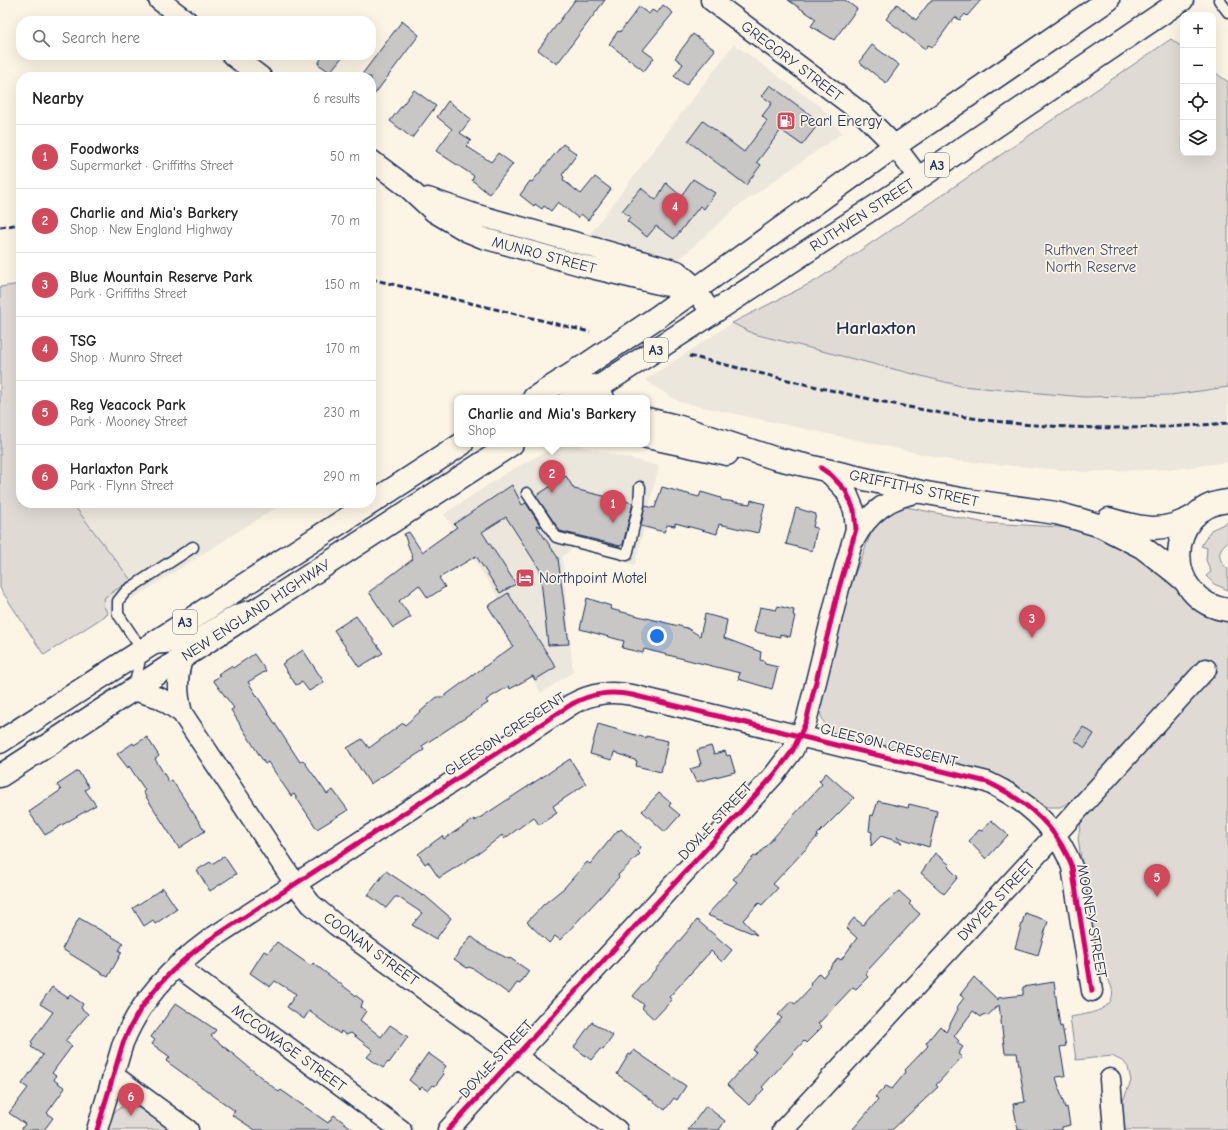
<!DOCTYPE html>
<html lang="en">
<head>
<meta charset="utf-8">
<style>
  :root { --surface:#fff; --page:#f2f2f2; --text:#222; --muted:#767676; --line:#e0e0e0; --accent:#d1495b }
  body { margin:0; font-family:"Comic Neue",sans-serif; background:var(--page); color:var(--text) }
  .controls { position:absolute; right:12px; top:12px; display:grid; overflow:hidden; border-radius:8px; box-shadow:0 4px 16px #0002 }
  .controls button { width:36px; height:36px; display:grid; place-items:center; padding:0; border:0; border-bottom:1px solid var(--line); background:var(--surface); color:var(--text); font:20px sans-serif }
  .you { position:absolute; left:657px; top:636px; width:14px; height:14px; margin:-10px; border:3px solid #fff; border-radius:50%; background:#1a73e8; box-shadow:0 0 0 6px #1a73e833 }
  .badge { display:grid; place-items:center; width:26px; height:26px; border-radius:50%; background:var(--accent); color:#fff; font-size:13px; font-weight:700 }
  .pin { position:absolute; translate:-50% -33px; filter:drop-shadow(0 1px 2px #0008) }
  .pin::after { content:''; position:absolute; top:21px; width:14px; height:12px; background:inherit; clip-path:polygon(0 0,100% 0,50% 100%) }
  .popup { position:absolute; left:454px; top:395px; width:196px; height:52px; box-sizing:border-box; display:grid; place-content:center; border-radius:8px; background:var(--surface); filter:drop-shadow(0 1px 3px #0005); font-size:13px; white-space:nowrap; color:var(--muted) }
  .popup b { font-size:15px; color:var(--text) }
  .popup::after { content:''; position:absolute; left:50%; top:100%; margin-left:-8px; border:8px solid transparent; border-top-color:var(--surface) }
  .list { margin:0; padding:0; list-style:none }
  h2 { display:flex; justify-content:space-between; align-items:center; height:52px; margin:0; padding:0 16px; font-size:17px }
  h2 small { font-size:13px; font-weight:400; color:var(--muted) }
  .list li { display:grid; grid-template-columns:26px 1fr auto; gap:12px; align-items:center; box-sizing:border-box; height:64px; padding:0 16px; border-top:1px solid var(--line) }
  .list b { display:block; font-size:15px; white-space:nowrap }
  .list p { margin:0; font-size:13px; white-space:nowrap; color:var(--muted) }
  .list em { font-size:13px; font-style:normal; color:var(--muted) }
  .icon { flex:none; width:22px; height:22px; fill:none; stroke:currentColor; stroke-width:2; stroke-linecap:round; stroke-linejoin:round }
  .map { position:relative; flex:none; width:1228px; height:1130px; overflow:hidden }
  .search { position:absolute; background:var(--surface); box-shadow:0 4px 16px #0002; left:16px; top:16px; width:360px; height:44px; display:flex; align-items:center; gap:10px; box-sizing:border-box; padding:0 14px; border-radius:16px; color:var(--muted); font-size:15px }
  .panel { position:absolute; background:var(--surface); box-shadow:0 4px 16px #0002; left:16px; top:72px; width:360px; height:436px; border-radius:16px }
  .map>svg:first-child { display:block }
  .built { fill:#ece7dc }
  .green { fill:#dfdbd4; stroke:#7d8599 }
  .building { fill:#c8c7c6; stroke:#1b2f5e }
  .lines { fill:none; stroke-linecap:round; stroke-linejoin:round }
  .service-casing { stroke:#1b2f5e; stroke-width:13 }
  .minor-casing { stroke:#1b2f5e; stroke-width:23 }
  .secondary-casing { stroke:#1b2f5e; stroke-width:25 }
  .trunk-casing { stroke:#1b2f5e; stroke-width:25 }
  .service { stroke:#fcf5e5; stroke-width:10 }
  .minor { stroke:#fcf5e5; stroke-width:20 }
  .secondary { stroke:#fcf5e5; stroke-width:22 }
  .trunk { stroke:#fcf5e5; stroke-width:22 }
  .rail { stroke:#1b2f5e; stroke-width:3; stroke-dasharray:6 3; stroke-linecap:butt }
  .trunk-bridge-casing { stroke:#1b2f5e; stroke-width:25; stroke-linecap:butt }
  .trunk-bridge { stroke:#fcf5e5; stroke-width:22 }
  .cycleway-casing { stroke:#fcf5e5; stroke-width:8 }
  .cycleway { stroke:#d6006c; stroke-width:5 }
  .labels { text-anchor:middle; stroke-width:3.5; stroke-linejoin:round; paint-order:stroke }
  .shield { fill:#fcf5e5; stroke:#5e6a86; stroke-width:1 }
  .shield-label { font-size:14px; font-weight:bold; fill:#1b2f5e }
  .street-label { font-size:15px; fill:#1b2f5e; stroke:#fcf5e5 }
  .poi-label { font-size:15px; fill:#1b2f5e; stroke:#fcf5e5; text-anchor:start }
  .park-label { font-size:15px; fill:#425176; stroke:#fcf5e5 }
  .district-label { font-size:19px; font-weight:bold; fill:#1b2f5e; stroke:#fcf5e5 }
</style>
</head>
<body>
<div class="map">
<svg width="1228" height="1130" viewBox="0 0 1228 1130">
  <rect width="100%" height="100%" fill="#fcf5e5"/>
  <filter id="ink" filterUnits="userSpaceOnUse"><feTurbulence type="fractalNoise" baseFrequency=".025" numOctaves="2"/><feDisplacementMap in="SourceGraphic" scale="8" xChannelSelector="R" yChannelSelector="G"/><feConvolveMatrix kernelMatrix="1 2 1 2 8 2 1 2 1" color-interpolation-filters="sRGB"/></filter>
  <g filter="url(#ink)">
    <!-- built -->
    <path class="built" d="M734,44L821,107L842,133L737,207L675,263L587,238Z
      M21,284V503H283L44,655L0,588V287Z
      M732,323L754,334L961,386L1084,397L1171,395L1228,387V462L1177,469L1084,472L955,461L679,402L645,380Z
      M560,444H573L659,466L635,565L573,548L562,557L573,672L541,693L488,606L499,598L444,514L506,473Z"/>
    <!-- green -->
    <path class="green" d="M1171,39L1183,48V153H1213V71L1228,82V387L1171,395L1084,397L961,386L754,334L732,323L817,280Z
      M21,284V503H72L131,580L105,597L103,605L108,614L44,655L0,588V287Z
      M901,506L986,523L1060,527L1079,530L1118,544L1228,619V1130H1121L1122,1103L1131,1081L1128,1067L1124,1062L1112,1056L1076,1060L1070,1017C1088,1014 1124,1010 1109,981C1107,977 1103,973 1100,969C1096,963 1096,955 1094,948L1078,838L1081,822L1218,671L1203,658L1071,801L1060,807H1048L1042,805L1012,783L986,771L835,734C825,727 821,719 819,707L847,594L873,528L876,521Z
      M1228,522V542C1216,549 1218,562 1228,569V590L1214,584L1206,576L1211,572L1206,560L1207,548L1201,546L1211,530Z
      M127,1105L138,1107L170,1130H107C110,1117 113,1109 127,1105Z"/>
    <!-- building -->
    <path class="building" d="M575,0H605L557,64L538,50Z
      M788,0H845L857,9L834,40L811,26L816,19Z
      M931,0H981L967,16L965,14L960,20L955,17L933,47L928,45L925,49L886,19L897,4L916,20Z
      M663,5L673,13L643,50L654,58L644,71L609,44L618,31L620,32L639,7L649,14L652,10L657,13Z
      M402,21L419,35L371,99V77H360Z
      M693,34L715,50L686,85L674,76L683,64L675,58Z
      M872,45L899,65L886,83L859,62Z
      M323,55H344L330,72L318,64Z
      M770,85L820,122L802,145L781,130L757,162L761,165L746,185L688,141L703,121L744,152L767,121L762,116L772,103L762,96Z
      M414,90L436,106L412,138L390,121Z
      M448,101L471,119L460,133L471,140L466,146L491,162L498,153L513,164L489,194L472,180L474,176L436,151L452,129L437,117Z
      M563,144L577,154L562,175L564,177L563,180L581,194L595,177L611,189L588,220L581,214L578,218L558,202L551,211L544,206L542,209L535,204L534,206L520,195L530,181L532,182Z
      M693,179L715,193L704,209L700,206L674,239L656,226L647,237L627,221L630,217L622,211L641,188L656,200L666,183L681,196Z
      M566,476L574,489L633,503L623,544L620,546L560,531L536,496Z
      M512,485L522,505L526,503L541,527L536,525L558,558L569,644L548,645L540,570L506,517L482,532L516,584L500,593L476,556L439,578L445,587L428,598L419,585L399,601L411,617L393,628L369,592L413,559L404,534L409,532L422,552L457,527L454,524Z
      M662,487L699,497L701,492L721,498V500L750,504L751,500L765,504L758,533L719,524L717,534L675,523V526L667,525L664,532L641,526L645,506L655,508Z
      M796,508L816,514L813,527L817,528L812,551L786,544Z
      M508,593L556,667L535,680L533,676L510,689L509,686L486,700L488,703L422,746L424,750L370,784L347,748L362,739L369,748L403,723L405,725L437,697H443L513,646L488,606Z
      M587,598L611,606L610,609L687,628L700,636L705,614L727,620L724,638L761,652L760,660L764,661L765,664L778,667L772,689L738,679L740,673L644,649L643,653L622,648L624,641L580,629Z
      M778,606L794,610L793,615L795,616L790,637L780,634V637L754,632L760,607L776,610Z
      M356,616L383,653L359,667L334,630Z
      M303,650L324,682L309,691L302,682L296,685L282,664Z
      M254,654L266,671L248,682L300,762L303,760L327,794L333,790L348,810L317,829L294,794L291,796L268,762L265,764L231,710L234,708L213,680L221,676L218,674L231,666L233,668Z
      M598,724L646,738V736L668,741L661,772L636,766L637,761L614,752L612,760L590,754Z
      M1083,727L1094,734L1085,748L1074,740Z
      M147,737L159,756L155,759L169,782L172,780L205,831L179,848L143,792L145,790L129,766L128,768L117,754L133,743L134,745Z
      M711,746L714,754L725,751L727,756L730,755L735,772L696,782L690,769L700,766L699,764H701L697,750Z
      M570,759L586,784L553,806L557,813L539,825L534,817L504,839L502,835L482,851L439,878L428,862L425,864L418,854L442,836L444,839L474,819L475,821Z
      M78,771L89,787L85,790L96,805L45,835L29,812L61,790L57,785Z
      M826,773L854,798L817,835L818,836L773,884L778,888L762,905L759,903L743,920L757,935L707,915L737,882L733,879L754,856L756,857L822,784L819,781Z
      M659,793L671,803L669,806L680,815L665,832L642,811Z
      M878,801L908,808L909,804L937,811L929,847L897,837L902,843L881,836L871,846L872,832L869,831L871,814L873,816Z
      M991,820L1008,835L986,859L969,841L979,830L982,831Z
      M621,829L641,847L638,852L640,854L618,875L619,877L560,940L555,936L549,943L527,922L543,905L564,888L587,862L590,864L618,830L619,831Z
      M935,853L950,865L948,867L958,877L944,894L921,873Z
      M224,856L236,874L210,891L197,870L210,862L212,864Z
      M386,871L423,896L424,895L451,918L436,939L412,925L422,913L398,897H395L386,908L368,895Z
      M163,888L177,909L155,924L153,920L144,926L133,908Z
      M899,891L911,902L909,904L920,914L868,970L866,975L868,977L856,989L853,987L818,1024L822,1027L806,1043L804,1041L762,1087L764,1089L749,1105L727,1085L756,1052L753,1050L782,1018L778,1015L791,1001L795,1004L810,988L811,982L819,973L823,977L838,958L841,960L857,938L846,928L854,918L863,925L870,916Z
      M1025,913L1048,921L1038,955L1015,948Z
      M79,918L123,943L119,951L122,952L108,977L62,949Z
      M697,920L732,950L722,962L711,951L669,997L672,1000L654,1019L642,1008L644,1005L633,996Z
      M471,936L483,946L509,959L510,958L529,971L520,984L517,983L509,994L474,969L469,967L467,968L454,959Z
      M277,942L311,966L313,963L363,1001L361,1007L366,1011L360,1020L381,1037L390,1025L408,1037L389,1063L388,1062L383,1068L367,1057L373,1050L351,1033L346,1035L341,1031L340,1034L309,1011L304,1019L287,1007L296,994L275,981L270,987L250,973L264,951L268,953Z
      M974,977L998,1000V998L1023,995V987L1054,982L1060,1027L1062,1026L1066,1046L1060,1047L1065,1076L1056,1077L1065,1108L1067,1107L1070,1125L1062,1127V1130H1018L1013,1104L1025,1102L1017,1053H1005L999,1005L987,1016L984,1014L981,1017L973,1011L954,1036L959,1041L957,1043L963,1047L958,1054L962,1057L936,1085L938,1087L892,1130H852L878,1100L875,1097L886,1086L892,1089L906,1072L905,1070L928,1046L926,1043L940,1026L946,1032L958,1009L957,1007L964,998L960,995Z
      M52,987L68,998L70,995L83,1004L81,1008L88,1014L65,1041L72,1046L52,1073L56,1076L54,1080L65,1088L47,1113L53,1118L44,1130H21L25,1124L9,1113L28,1088L22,1084L43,1055L31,1047L33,1044L31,1042L53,1012L40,1004Z
      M176,1003L216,1030L211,1036L279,1092L281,1090L328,1123L334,1115L354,1130H255L232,1115L235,1111L166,1061L170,1057L152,1044L155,1040L151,1037Z
      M592,1022L613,1036L603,1050L600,1049L591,1060L574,1047Z
      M634,1050L686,1086L677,1100L674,1098L665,1110L617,1074L629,1054L631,1055Z
      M428,1053L446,1066L442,1072L444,1074L435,1086L433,1085L428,1091L422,1087L420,1089L409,1080Z
      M706,1106L725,1121L719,1130H688Z"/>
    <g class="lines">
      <defs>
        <path id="service" d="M1219,0L1228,12
          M527,493L556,537L627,555L639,505L640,487
          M142,650L118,614V601L126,591L193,547
          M134,688L142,650L176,647L234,611L248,606"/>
        <path id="minor" d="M159,0L187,21
          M711,0L863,114L895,146L919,178
          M232,55L261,77
          M371,160L407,187L434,212L466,231L483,238L587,267L663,285L696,290
          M428,198L474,214L677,271L692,284L712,314
          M854,540C869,511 890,497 921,492
          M183,657C176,675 177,694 182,713L296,885L311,904L336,925L617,1130
          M133,690L160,698L182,713
          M177,966L401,1130
          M113,1075L188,1130
          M1110,1079L1114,1130
          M97,1130L123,1043C141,999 171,968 209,940L572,704C592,693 610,691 632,695L987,782C1026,800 1057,826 1072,867L1092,991
          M448,1130L774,775L793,750L806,722L839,588L856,529L854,510L846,491L831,475L821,468
          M783,1130L1056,834L1206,669"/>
        <path id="secondary" d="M578,369L593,391L603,398
          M563,379L575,398
          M647,419L680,427L774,458L921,492L966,500L1056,513L1078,519L1101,526L1142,547L1172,570L1186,582
          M647,437L727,454
          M1228,501C1163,507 1163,602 1228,610
          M1109,519C1143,529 1164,534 1196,515"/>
        <path id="trunk" d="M656,318L895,146L1108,0
          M691,327L919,178L1182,0
          M534,398L586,365
          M582,398L620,373
          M371,503L462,444
          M0,742L371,503
          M0,776L512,444"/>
      </defs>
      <!-- service casing -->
      <use href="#service" class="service-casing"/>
      <!-- minor casing -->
      <use href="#minor" class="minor-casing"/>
      <!-- secondary casing -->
      <use href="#secondary" class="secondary-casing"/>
      <!-- trunk casing -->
      <use href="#trunk" class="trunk-casing"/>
      <!-- service -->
      <use href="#service" class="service"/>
      <!-- minor -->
      <use href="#minor" class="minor"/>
      <!-- secondary -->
      <use href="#secondary" class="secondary"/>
      <!-- trunk -->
      <use href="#trunk" class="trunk"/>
      <!-- rail -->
      <path class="rail" d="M0,227L21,224
        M371,279L590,332
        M689,356C795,381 902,411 1011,423C1083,430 1156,429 1228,423"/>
      <defs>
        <path id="trunk-bridge" d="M586,365L656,318
          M620,373L691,327"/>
      </defs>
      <!-- trunk-bridge casing -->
      <use href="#trunk-bridge" class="trunk-bridge-casing"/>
      <!-- trunk-bridge -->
      <use href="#trunk-bridge" class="trunk-bridge"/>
      <defs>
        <path id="cycleway" d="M97,1130L123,1043C141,999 171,968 209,940L572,704C592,693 610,691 632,695L987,782C1026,800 1057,826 1072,867L1092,991
          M448,1130L774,775L793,750L806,722L839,588L856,529L854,510L846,491L831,475L821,468"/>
      </defs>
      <!-- cycleway casing -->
      <use href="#cycleway" class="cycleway-casing"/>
      <!-- cycleway -->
      <use href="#cycleway" class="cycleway"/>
    </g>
  </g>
  <!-- icons -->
  <defs>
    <symbol id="fuel-square" viewBox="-11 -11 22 22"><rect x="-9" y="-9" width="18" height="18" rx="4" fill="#d1495b" stroke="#fcf5e5"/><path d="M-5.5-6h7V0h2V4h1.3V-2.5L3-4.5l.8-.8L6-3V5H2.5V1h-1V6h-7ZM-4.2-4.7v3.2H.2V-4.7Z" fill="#fff"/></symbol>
    <symbol id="hotel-square" viewBox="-11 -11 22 22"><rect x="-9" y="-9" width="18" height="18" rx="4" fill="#d1495b" stroke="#fcf5e5"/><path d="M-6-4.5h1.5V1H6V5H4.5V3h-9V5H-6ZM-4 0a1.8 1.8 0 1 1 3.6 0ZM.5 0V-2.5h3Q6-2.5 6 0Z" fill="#fff"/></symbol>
  </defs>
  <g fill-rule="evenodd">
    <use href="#fuel-square" x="775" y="110" width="22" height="22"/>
    <use href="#hotel-square" x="514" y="567" width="22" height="22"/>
  </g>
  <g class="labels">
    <!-- shield labels -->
    <g class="shield">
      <rect x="925" y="153" width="24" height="24" rx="3"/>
      <rect x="644" y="338" width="24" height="24" rx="3"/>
      <rect x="173" y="610" width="24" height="24" rx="3"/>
    </g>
    <g class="shield-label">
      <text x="937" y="170">A3</text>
      <text x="656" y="355">A3</text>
      <text x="185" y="627">A3</text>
    </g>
    <!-- street labels -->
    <g class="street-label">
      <text transform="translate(792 61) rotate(37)" y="5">GREGORY STREET</text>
      <text transform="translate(862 215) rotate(-33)" y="5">RUTHVEN STREET</text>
      <text transform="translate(544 255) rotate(15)" y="5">MUNRO STREET</text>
      <text transform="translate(914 488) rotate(12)" y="5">GRIFFITHS STREET</text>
      <text transform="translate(256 610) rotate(-33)" y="5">NEW ENGLAND HIGHWAY</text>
      <text transform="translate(505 734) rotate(-33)" y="5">GLEESON CRESCENT</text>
      <text transform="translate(889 745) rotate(14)" y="5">GLEESON CRESCENT</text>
      <text transform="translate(715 821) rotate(-47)" y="5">DOYLE STREET</text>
      <text transform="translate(996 900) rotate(-47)" y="5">DWYER STREET</text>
      <text transform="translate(1092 921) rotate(80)" y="5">MOONEY STREET</text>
      <text transform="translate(371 949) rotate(36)" y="5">COONAN STREET</text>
      <text transform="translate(289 1048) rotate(36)" y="5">MCCOWAGE STREET</text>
      <text transform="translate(496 1059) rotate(-47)" y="5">DOYLE STREET</text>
    </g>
    <!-- poi labels -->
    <g class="poi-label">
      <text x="800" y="126">Pearl Energy</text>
      <text x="539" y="583">Northpoint Motel</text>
    </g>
    <!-- park labels -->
    <g class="park-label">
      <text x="1091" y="255">Ruthven Street<tspan x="1091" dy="17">North Reserve</tspan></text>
    </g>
    <!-- district labels -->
    <g class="district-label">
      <text x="876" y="334">Harlaxton</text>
    </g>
  </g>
</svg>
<div class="controls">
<button>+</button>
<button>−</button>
<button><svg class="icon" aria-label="locate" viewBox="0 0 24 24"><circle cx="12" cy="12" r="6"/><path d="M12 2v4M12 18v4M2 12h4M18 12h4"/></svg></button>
<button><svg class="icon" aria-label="layers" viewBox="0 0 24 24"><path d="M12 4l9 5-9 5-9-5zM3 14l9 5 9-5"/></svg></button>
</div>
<div class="you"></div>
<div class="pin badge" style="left:613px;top:523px">1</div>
<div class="pin badge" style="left:552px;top:493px">2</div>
<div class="popup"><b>Charlie and Mia's Barkery</b>Shop</div>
<div class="pin badge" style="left:1032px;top:638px">3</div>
<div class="pin badge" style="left:675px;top:226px">4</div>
<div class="pin badge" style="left:1157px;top:897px">5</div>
<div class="pin badge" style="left:131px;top:1116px">6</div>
<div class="search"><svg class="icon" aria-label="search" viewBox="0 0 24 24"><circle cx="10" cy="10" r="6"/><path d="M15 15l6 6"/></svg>Search here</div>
<section class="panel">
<h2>Nearby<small>6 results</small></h2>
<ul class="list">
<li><span class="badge">1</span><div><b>Foodworks</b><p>Supermarket · Griffiths Street</p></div><em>50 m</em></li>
<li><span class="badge">2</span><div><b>Charlie and Mia's Barkery</b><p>Shop · New England Highway</p></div><em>70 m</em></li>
<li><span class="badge">3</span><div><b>Blue Mountain Reserve Park</b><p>Park · Griffiths Street</p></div><em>150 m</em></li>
<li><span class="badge">4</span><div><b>TSG</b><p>Shop · Munro Street</p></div><em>170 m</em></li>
<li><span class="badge">5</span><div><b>Reg Veacock Park</b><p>Park · Mooney Street</p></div><em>230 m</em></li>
<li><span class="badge">6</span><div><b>Harlaxton Park</b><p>Park · Flynn Street</p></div><em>290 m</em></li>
</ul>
</section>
</div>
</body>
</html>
